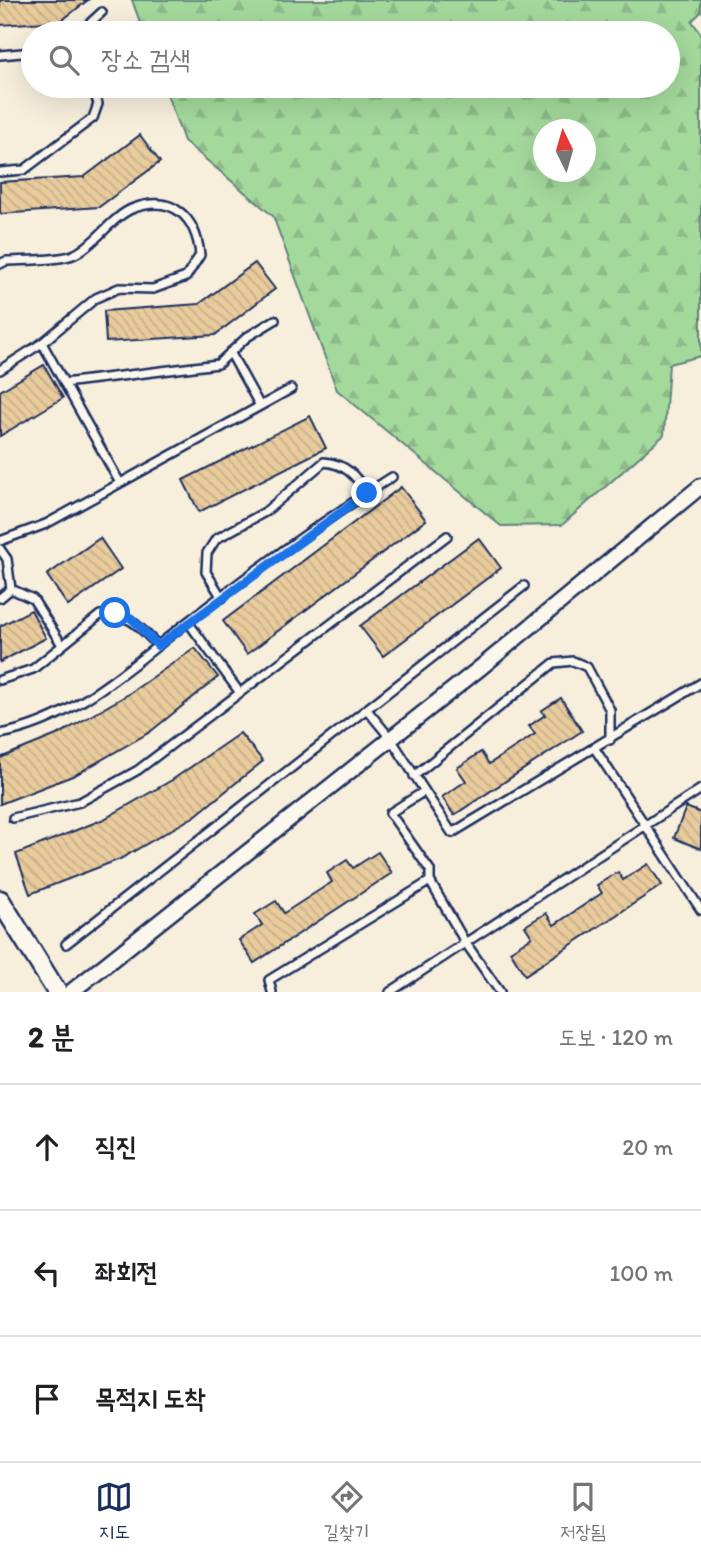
<!DOCTYPE html>
<html lang="ko">
<head>
<meta charset="utf-8">
<style>
  :root { --surface:#fff; --page:#f6f6f6; --text:#202124; --muted:#757577; --line:#e0e0e0; --accent:#1b2f5e }
  body { margin:0; font-family:Itim,"Poor Story",sans-serif; background:var(--page); color:var(--text) }
  .compass { position:absolute; left:533px; top:119px; width:63px; height:63px; border-radius:50%; background:var(--surface); box-shadow:0 7px 28px #0002; rotate:355deg }
  .stop { position:absolute; width:21px; height:21px; margin:-16px; border:5px solid #1a73e8; border-radius:50%; background:#fff }
  .stop.end { background:#1a73e8; border-color:#fff; box-shadow:0 2px 7px #0008 }
  .list { margin:0; padding:0; list-style:none }
  h2 { display:flex; justify-content:space-between; align-items:center; height:91px; margin:0; padding:0 28px; font-size:30px }
  h2 small { font-size:23px; font-weight:400; color:var(--muted) }
  .list li { display:grid; grid-template-columns:46px 1fr auto; gap:21px; align-items:center; box-sizing:border-box; height:126px; padding:0 28px; border-top:2px solid var(--line) }
  .list b { display:block; font-size:26px; white-space:nowrap }
  .list em { font-size:23px; font-style:normal; color:var(--muted) }
  .icon { flex:none; width:38px; height:38px; fill:none; stroke:currentColor; stroke-width:2; stroke-linecap:round; stroke-linejoin:round }
  .map { position:relative; flex:none; width:701px; height:992px; overflow:hidden }
  .search { position:absolute; background:var(--surface); box-shadow:0 7px 28px #0002; left:21px; right:21px; top:21px; height:77px; display:flex; align-items:center; gap:18px; box-sizing:border-box; padding:0 24px; border-radius:38px; color:var(--muted); font-size:26px }
  .sheet { height:469px; background:var(--surface) }
  nav { display:flex; justify-content:space-around; align-items:center; box-sizing:border-box; height:98px; border-top:2px solid var(--line); background:var(--surface); font-size:19px; color:var(--muted) }
  nav a { display:grid; justify-items:center; gap:4px }
  nav .on { color:var(--accent) }
  .map>svg:first-child { display:block }
  .forest { fill:url(#forest-firs); stroke:#60847d; stroke-width:2; fill-rule:evenodd }
  .building { fill:url(#building-back-hatch); stroke:#1b2f5e; stroke-width:2 }
  .lines { fill:none; stroke-linecap:round; stroke-linejoin:round }
  .service-casing { stroke:#1b2f5e; stroke-width:12 }
  .minor-casing { stroke:#1b2f5e; stroke-width:19 }
  .tertiary-casing { stroke:#1b2f5e; stroke-width:23 }
  .service { stroke:#fbf7ec; stroke-width:7 }
  .minor { stroke:#fbf7ec; stroke-width:14 }
  .tertiary { stroke:#fbf7ec; stroke-width:18 }
  .route { stroke:#1a73e8; stroke-width:9 }
</style>
</head>
<body>
<div class="map">
<svg width="701" height="992" viewBox="0 0 701 992">
  <defs>
    <pattern id="forest-firs" width="22" height="20" patternUnits="userSpaceOnUse" patternTransform="scale(1.75)"><rect width="22" height="20" fill="#a4d99c"/><path d="M5 1l3.5 6h-7zM16 11l3.5 6h-7z" fill="#8dbb89"/></pattern>
    <pattern id="building-back-hatch" width="6" height="6" patternUnits="userSpaceOnUse" patternTransform="scale(1.75)"><rect width="6" height="6" fill="#e9cb9c"/><path d="M-1 5l2 2M0 0l6 6M5-1l2 2" fill="none" stroke="#c7af89"/></pattern>
  </defs>
  <rect width="100%" height="100%" fill="#f7eedc"/>
  <filter id="ink" filterUnits="userSpaceOnUse"><feTurbulence type="fractalNoise" baseFrequency=".0143" numOctaves="2"/><feDisplacementMap in="SourceGraphic" scale="14" xChannelSelector="R" yChannelSelector="G"/><feConvolveMatrix kernelMatrix="1 2 1 2 8 2 1 2 1" color-interpolation-filters="sRGB"/></filter>
  <g filter="url(#ink)">
    <!-- forest -->
    <path class="forest" d="M132,0H701V12L692,21L701,34V356L669,364L664,435L562,525L501,526L337,390L273,216L184,141L164,86H668V33H144ZM544,130H586V172H544Z"/>
    <!-- building -->
    <path class="building" d="M0,0H88L61,21L0,25Z
      M140,135L160,162L99,207L0,214V182L84,177Z
      M255,263L275,289L215,335L106,342L104,311L199,304Z
      M44,365L63,398L0,436V391Z
      M310,416L326,448L199,512L183,480Z
      M401,487L426,520L247,654L223,621Z
      M100,538L121,569L68,606L47,575Z
      M479,538L501,568L383,656L360,626Z
      M31,610L46,638L0,662V626Z
      M195,648L218,677L150,732L75,775L0,804V758L59,734L127,695Z
      M561,698L582,731L454,815L442,797L466,781L457,768L481,752L489,764L535,734L529,726L545,715L541,711Z
      M240,733L263,761L195,816L120,859L30,894L16,854L104,819L172,780Z
      M686,807L701,813V849L674,838Z
      M378,852L392,873L254,963L239,940L262,925L255,914L276,901L284,913L332,882L327,873L347,860L353,868Z
      M648,864L662,885L525,975L510,951L532,937L525,926L546,913L554,925L602,893L597,885L618,872L623,880Z"/>
    <g class="lines">
      <defs>
        <path id="service" d="M79,33L102,12
          M0,55L33,52
          M0,172L24,170L93,118L98,104L92,86
          M0,264L6,261C23,260 62,261 75,254C96,244 112,216 134,208C174,194 196,218 200,255L186,277L153,289L119,288L96,298L42,343L0,370
          M42,343L120,483
          M230,352L260,406
          M64,383L218,364L247,337L275,320
          M0,541L46,524L291,389
          M0,549L7,559L11,589
          M11,589L33,599L62,645
          M0,598L11,589
          M222,598L206,572L207,553L216,539L265,512L324,462C346,464 355,475 367,493
          M188,622L240,693
          M0,680L33,669L100,615C129,612 140,627 158,646
          M368,711L391,739L452,833L701,683
          M0,734C73,721 130,667 186,623C252,572 321,522 392,477
          M595,749L701,910
          M414,776L554,663L573,661L587,667L610,710V740
          M423,792L390,813L430,870V881L465,942L500,992
          M13,818L80,802L138,770L447,536
          M66,944L524,586
          M272,992L269,980L430,881
          M390,992L701,789"/>
        <path id="minor" d="M71,992L480,668L701,486"/>
        <path id="tertiary" d="M0,900L57,992"/>
      </defs>
      <!-- service casing -->
      <use href="#service" class="service-casing"/>
      <!-- minor casing -->
      <use href="#minor" class="minor-casing"/>
      <!-- tertiary casing -->
      <use href="#tertiary" class="tertiary-casing"/>
      <!-- service -->
      <use href="#service" class="service"/>
      <!-- minor -->
      <use href="#minor" class="minor"/>
      <!-- tertiary -->
      <use href="#tertiary" class="tertiary"/>
    </g>
  </g>
  <g class="lines" filter="url(#ink)">
    <!-- route -->
    <path class="route" d="M115,613L131,618L158,646L367,493"/>
  </g>
</svg>
<svg class="compass" viewBox="-18 -18 36 36"><path d="M0-13l5 13h-10z" fill="#e53935"/><path d="M0 13l5-13h-10z" fill="#757577"/></svg>
<div class="stop" style="left:115px;top:613px"></div>
<div class="stop end" style="left:367px;top:493px"></div>
<div class="search"><svg class="icon" aria-label="search" viewBox="0 0 24 24"><circle cx="10" cy="10" r="6"/><path d="M15 15l6 6"/></svg>장소 검색</div>
</div>
<section class="sheet">
<h2>2 분<small>도보 · 120 m</small></h2>
<ul class="list">
<li><svg class="icon" aria-label="ahead" viewBox="0 0 24 24"><path d="M12 20V5M6 11l6-6 6 6"/></svg><div><b>직진</b></div><em>20 m</em></li>
<li><svg class="icon" aria-label="left" viewBox="0 0 24 24"><path d="M17 20v-9H6M10 6l-5 5 5 5"/></svg><div><b>좌회전</b></div><em>100 m</em></li>
<li><svg class="icon" aria-label="arrive" viewBox="0 0 24 24"><path d="M6 21V4h12l-3 4 3 4H6"/></svg><div><b>목적지 도착</b></div></li>
</ul>
</section>
<nav>
<a class="on"><svg class="icon" aria-label="map" viewBox="0 0 24 24"><path d="M3 6l6-2 6 2 6-2v14l-6 2-6-2-6 2zM9 4v14M15 6v14"/></svg>지도</a>
<a><svg class="icon" aria-label="directions" viewBox="0 0 24 24"><path d="M12 3l9 9-9 9-9-9zM9 14v-3h6M13 9l2 2-2 2"/></svg>길찾기</a>
<a><svg class="icon" aria-label="saved" viewBox="0 0 24 24"><path d="M7 4h10v16l-5-4-5 4z"/></svg>저장됨</a>
</nav>
</body>
</html>
